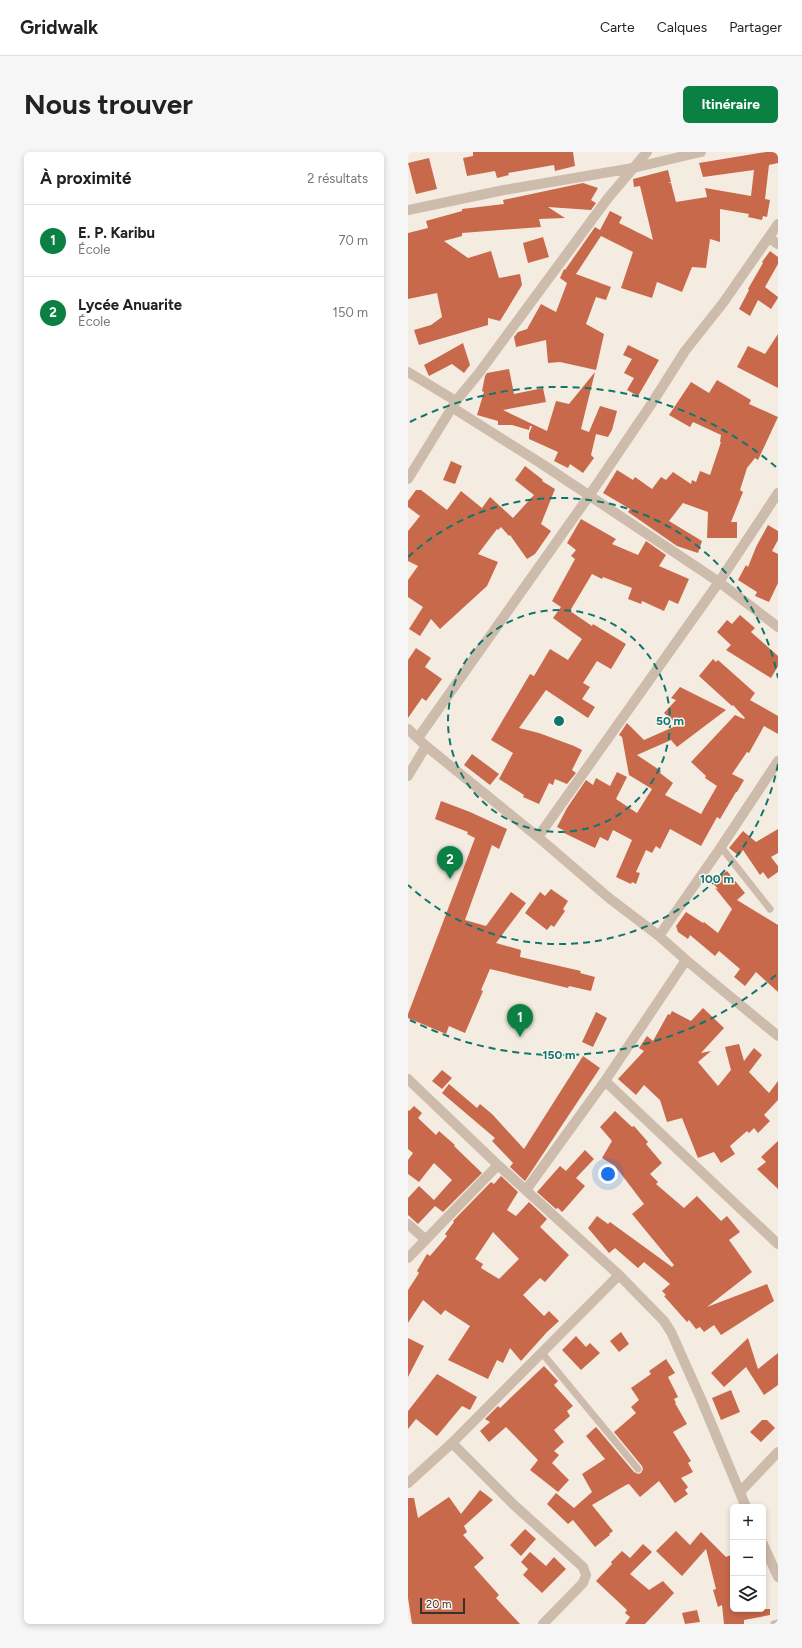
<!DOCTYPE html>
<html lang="fr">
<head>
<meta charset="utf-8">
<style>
  :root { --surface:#fff; --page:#f6f6f6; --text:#222; --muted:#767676; --line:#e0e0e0; --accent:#0b8043 }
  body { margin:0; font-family:Figtree,sans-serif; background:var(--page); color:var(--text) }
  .controls { position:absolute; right:12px; bottom:12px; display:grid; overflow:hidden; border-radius:6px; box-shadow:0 2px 6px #0003 }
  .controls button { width:36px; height:36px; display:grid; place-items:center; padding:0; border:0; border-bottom:1px solid var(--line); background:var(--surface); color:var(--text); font:20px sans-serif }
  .scale { position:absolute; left:12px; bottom:10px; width:45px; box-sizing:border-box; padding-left:4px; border:2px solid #3b302b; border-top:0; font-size:11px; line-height:14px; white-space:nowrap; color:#3b302b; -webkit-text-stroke:3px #fbf5ee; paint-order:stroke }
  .you { position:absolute; left:200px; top:1022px; width:14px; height:14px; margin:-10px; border:3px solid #fff; border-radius:50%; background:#1a73e8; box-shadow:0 0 0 6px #1a73e833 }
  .badge { display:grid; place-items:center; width:26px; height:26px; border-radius:50%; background:var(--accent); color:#fff; font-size:13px; font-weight:700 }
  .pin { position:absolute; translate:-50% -33px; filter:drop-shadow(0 1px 2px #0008) }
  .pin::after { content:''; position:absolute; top:21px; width:14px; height:12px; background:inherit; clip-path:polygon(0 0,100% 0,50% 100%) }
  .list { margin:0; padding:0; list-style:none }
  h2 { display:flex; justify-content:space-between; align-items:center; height:52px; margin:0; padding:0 16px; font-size:17px }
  h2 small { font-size:13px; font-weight:400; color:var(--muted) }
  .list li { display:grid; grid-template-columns:26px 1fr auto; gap:12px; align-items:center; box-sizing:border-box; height:72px; padding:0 16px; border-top:1px solid var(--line) }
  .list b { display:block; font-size:15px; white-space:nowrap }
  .list p { margin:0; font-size:13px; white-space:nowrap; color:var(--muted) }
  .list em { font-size:13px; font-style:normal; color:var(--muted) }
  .icon { flex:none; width:22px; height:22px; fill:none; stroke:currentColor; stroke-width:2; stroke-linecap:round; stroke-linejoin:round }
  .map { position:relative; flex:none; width:370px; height:1472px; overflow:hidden; border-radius:6px }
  header { display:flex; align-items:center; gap:24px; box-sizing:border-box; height:56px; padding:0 20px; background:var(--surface); border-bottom:1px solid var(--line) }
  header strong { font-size:19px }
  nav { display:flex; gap:22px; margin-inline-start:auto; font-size:14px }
  .intro { display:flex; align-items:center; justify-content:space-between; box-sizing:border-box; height:96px; padding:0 24px }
  h1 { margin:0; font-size:28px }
  .button { padding:10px 18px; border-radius:6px; background:var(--accent); color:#fff; font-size:14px; font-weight:700 }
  main { display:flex; gap:24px; padding:0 24px }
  aside { flex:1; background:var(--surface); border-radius:6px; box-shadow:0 2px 6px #0003 }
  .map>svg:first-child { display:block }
  .building { fill:#c8694b; fill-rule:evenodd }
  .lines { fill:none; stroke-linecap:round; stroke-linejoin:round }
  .service { stroke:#cdbbac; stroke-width:7 }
  .minor { stroke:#cdbbac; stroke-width:10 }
  .ring { fill:none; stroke:#0f766e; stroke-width:2; stroke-dasharray:7 5 }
  .centre { fill:#0f766e; stroke:#fbf5ee; stroke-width:2 }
  .ring-label { font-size:12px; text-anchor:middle; font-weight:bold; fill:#0f766e; stroke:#fbf5ee; stroke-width:3; stroke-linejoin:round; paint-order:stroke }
</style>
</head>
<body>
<header>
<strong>Gridwalk</strong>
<nav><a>Carte</a><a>Calques</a><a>Partager</a></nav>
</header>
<div class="intro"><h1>Nous trouver</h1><a class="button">Itinéraire</a></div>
<main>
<aside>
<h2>À proximité<small>2 résultats</small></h2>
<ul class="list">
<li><span class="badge">1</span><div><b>E. P. Karibu</b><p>École</p></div><em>70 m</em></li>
<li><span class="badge">2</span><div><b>Lycée Anuarite</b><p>École</p></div><em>150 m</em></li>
</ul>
</aside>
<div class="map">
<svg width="370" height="1472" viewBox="0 0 370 1472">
  <rect width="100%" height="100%" fill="#f4ebe1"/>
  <!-- building -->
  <path class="building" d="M65,0H165L167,14L147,19L146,13L100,21L101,23L89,26L87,19L59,24L55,6L65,4Z
    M358,0H370V11L361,13L357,47L362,48L359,65L355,64L354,68L340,65L341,62L312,57V90L302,87L298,116L284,115L274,140L249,130L244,146L213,136L225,100L193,84L168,122L203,135L198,148L188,145L178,172L196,182L188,218L152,210L140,211L138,188L108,195L106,185L110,180L119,177L133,152L148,160L159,131L152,126L156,117L157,118L187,75L192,78L202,59L214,65L211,71L245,88L232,34L226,35L225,27L260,18L263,30H260L263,31L268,50L299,45L297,36L343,44L346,18L295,25L291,11Z
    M21,6L29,37L8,42L0,11Z
    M175,31L190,36L183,48L188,51L183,58L140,55L157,66L131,67L133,75L54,81V84L36,89L60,106L83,99L91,126L112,122L114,133L92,169L80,166V173L11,193L6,178L23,173L34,165L29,141L0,147V81L20,76L18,69L54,59V57L96,52L95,48Z
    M135,85L141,105L120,111L115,91Z
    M362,99L370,105V112L357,135L370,145V146L363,157L350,148L342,164L331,157L341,138L340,137L355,111L354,110Z
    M370,182V236L329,215L340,194L357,202Z
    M55,191L62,213L56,221L44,212L21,224L16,213Z
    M220,193L251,208L230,244L219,238L226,226L216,221L224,207L215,203Z
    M101,217L106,242L135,236L138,250L95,258L139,279L148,249L161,252L187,220L173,277L181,280L192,254L209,259L204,278L200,285L188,282L183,303L186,306L175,321L162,312L160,316L146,309L150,300L121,287V282L124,274H122L121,278L104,273H90V269L69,263L76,240L74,239L77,224L79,221Z
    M309,228L343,248L341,252L370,265L350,308L347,306L339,316L332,338L335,340L323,370H329V386H299L300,360L275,351L261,369L294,389L290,401L269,394L220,360L222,357L195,341L209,318L225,328L227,325L244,337L253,325L258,328L265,320L283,332L284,328L288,330L292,319L302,323L313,290H312L313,283L285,270L282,275L261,263L283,230L301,241Z
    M43,309L54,314L47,332L35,328Z
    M117,314L135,328L134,329L147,337L133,372L143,379L127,402L119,407L102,383L101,384L93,375L90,378L89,377L70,402L90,410L79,434L32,477L23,467L12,484L1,477L15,455L0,445V428L10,414L0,409V379L12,364L0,355V349L8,338H13L39,358L53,339L74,356L82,345L105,366L126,343L107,328Z
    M173,367L208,387L204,392L230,403L238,389L258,403L251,414L281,427L270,452L261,448L256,459L234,449L233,452L220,447L224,436L195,425L194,427L184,422L162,459L184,474L185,472L218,492L203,517L189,509L175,531L182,535L174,547L187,555L180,566L138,538L111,576L131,581L166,594L174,598L164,618L168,621L159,632L147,627L145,633L141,631L131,652L115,645L116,643L91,627L105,601L83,588L122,522L126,524L142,497L160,508L174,487L145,466L153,455L144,449L167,407L163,404L168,398L159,391Z
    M360,373L370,379V388L364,399L370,402V431L361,450L347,444L349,440L330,428L338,413L340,415L348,395Z
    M332,463L347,476L343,480L370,504V514L363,526L318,498L323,493L309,480L319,468L324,472Z
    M8,496L23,506L17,515L34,527L18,549L14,546L0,566V508Z
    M305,507L308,510L310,508L347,541L342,548L370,564V582L356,574L341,601L339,600L324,622L336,628L329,640H328L312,667L309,665L293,694L262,677L252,697L248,694L244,701L238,698L228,720L232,721L228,732L224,730L223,732L208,725L224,688L205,678L200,689L192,685L187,696L156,681L157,679L149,675L159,656L178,628L185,633L188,626L202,634L209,620L219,625L208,647L229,661L244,637L221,623L214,585L211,583L219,571L236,588L270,573L256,561L268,548L263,546L272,535L318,558L269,595L263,588L229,603L253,619L252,621L265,631L257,643L293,662L309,634L297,626L298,624L283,610L327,563L336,567L337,566L325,553L324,554L291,524Z
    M64,602L91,622L82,633L56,613Z
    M33,649L62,660L99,677L91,697L84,693L57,768L78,774L103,740L118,751L88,791L113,798L112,805L173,819L172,821L187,825L183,839L161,834L160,836L82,817L73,838L75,839L57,881L41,874L38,882L0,866V862L67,686L59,682L60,680L27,667Z
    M370,677V701L363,705L370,714V720L360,727L355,720L352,723L335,698L331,704L321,696L335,679L348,690Z
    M319,719L337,741L329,748L370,773V840L348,820L337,834L326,825L332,817L311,799L307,804L282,783L280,787L270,780L268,774L278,760L295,771L296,770L310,781L324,757L307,736L310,737L304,730Z
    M143,737L160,749L155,757L157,759L146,775L143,773L139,778L117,761L132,740L137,744Z
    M295,856L316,876L293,901L303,899L290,910L310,934L323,918L317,895L331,892L336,909L346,896L354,903L341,920L361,941L370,929V948L356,963L362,969L350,981L346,976L341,981L339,979L322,994L327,1002L313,1011L306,1000L290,1006L274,966L259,970L252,948L236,933L228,943L210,927L236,899L231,896L239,884L245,889L260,862L262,863L264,859L283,869Z
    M188,860L199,866L185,895L174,890Z
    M175,904L192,916L117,1029L102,1015L105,1011L84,989L87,986L34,941L41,932L69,956L72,952L84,962L116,997Z
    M34,918L44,926L34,937L24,929Z
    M6,954L14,961L10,966L28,983L31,979L47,993L46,994L74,1021L35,1060L27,1054L10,1072L0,1063V1046L11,1034L26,1048L44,1028L26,1011L11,1030L0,1022V1008L5,1001L0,997V958L1,959Z
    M207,959L224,975L226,974L240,990L238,992L254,1011L242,1022L250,1030L248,1032L276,1056L289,1044L313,1069L319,1064L332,1080L321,1088L344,1120L299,1155L359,1132L366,1149L313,1183L306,1173L296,1180L292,1175L288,1177L281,1168L279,1170L256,1144L258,1143L254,1139L262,1132L236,1110L230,1116L207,1096L201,1101L180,1076L189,1064L200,1072L202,1070L264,1115L266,1113L224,1062L236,1052L207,1014L194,1006L204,989L192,975Z
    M370,989V1037L349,1017L358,1010L353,1005Z
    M177,998L186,1007L168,1026L177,1034L157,1057L154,1060L150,1056L148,1057L129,1040L152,1014L158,1019Z
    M93,1024L110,1040L99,1058L108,1064L121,1050L139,1067L132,1075L161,1103L137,1130L132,1126L115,1143L136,1164L141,1159L151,1169L139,1180L113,1209L102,1196L95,1211L89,1208L80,1227L40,1208L62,1174L37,1158L33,1163L15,1148L0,1171V1138L11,1121L9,1119L19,1102L22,1104L39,1084L37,1082L46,1070L45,1069L83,1030L86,1032ZM85,1080L111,1107L91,1127L73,1116L75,1112L67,1107Z
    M213,1180L221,1192L211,1200L202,1189Z
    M168,1184L178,1195L182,1191L192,1201L173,1218L154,1198Z
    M0,1186L16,1194L0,1225Z
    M340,1186L350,1217L370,1201V1233L356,1243L338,1215L316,1235L303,1221Z
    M258,1207L267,1221L260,1225L270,1245L266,1247L268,1251H267L279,1272L265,1280L283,1309L280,1311L285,1320L273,1326L280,1335L277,1338L280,1342L267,1351L251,1329L232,1345L221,1332L218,1333L184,1353L205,1379L201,1382L202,1383L187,1395L165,1368L160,1372L139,1352L148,1341L166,1356L184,1340L174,1322L197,1307L178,1284L188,1275L226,1320L230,1322L233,1321L235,1317L234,1314L206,1280L228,1261L223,1255L231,1248L223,1236L243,1222L241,1219Z
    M136,1214L150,1229L146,1233L165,1254L159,1259L162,1264L146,1278L156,1290L146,1299L151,1303L144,1311L161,1328L150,1340L122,1318L130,1308L98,1275L81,1290L72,1279L82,1270L77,1267L90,1254L92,1256Z
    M29,1222L69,1245L62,1258L54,1254L29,1284L8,1267L0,1277V1259Z
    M323,1238L332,1260L313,1268L304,1246Z
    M354,1268H359L367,1276L353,1290L342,1280Z
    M72,1338L85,1348L56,1374L59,1380L55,1383L76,1406L66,1415L91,1443L88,1446L112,1472H4L0,1446V1346H6L10,1366L41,1345L53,1362Z
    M117,1377L128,1387L113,1404L102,1393Z
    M268,1379L282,1393L293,1380L318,1405L325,1402V1457H362V1463L336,1468V1472H316L314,1453L310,1455L305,1438L308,1437L298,1397L274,1424L248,1399Z
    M235,1392L244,1400L222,1422L241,1438L255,1429L266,1441L237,1472H217L222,1465L217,1461L219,1458L188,1429L204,1412L203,1410L214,1399L222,1406Z
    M122,1400L138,1414L146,1405L158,1417L134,1441L115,1423L120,1417L113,1410Z
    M289,1458L292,1470L277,1472L274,1461Z"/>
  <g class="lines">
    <!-- service -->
    <path class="service" d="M313,695L362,757
      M134,1201L230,1317
      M366,1472L370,1471"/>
    <!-- minor -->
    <path class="minor" d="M0,58L96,38L225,16L293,0
      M361,86L370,92
      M0,220L48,249
      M45,256L134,312L311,430L370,475
      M0,327L48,249L71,221L200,46L239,0
      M0,577L18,594L130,685L201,746L251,784L278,808L370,884
      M10,586L181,344L244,251L277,199L315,151L370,72
      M0,624L18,594
      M130,685L311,430L370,341
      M251,784L313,695L370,609
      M0,927L90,1013L211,1123L256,1169L263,1180L293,1247L338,1355
      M197,929L370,1092
      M118,1038L197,929L278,808
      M0,1072L18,1088
      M0,1106L90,1013
      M44,1291L106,1353L175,1415L178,1423L175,1431L135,1472
      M0,1331L44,1291L211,1123
      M332,1340L370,1300
      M355,1392L370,1425"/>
  </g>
  <!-- distance rings -->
  <g class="ring">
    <circle cx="151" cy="569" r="111"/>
    <path d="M370 612A223 223 0 0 1 0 733M0 405A223 223 0 0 1 370 526"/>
    <path d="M368 823A334 334 0 0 1 2 868M2 270A334 334 0 0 1 368 315"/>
  </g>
  <circle cx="151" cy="569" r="6" class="centre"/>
  <g class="ring-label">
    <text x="262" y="573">50 m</text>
    <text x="309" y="731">100 m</text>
    <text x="151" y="907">150 m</text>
  </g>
</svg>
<div class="controls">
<button>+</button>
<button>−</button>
<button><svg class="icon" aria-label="layers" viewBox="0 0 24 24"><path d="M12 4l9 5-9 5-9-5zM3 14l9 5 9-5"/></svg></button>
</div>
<div class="scale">20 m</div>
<div class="you"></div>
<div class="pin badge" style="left:112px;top:885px">1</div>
<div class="pin badge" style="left:42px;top:727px">2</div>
</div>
</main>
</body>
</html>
